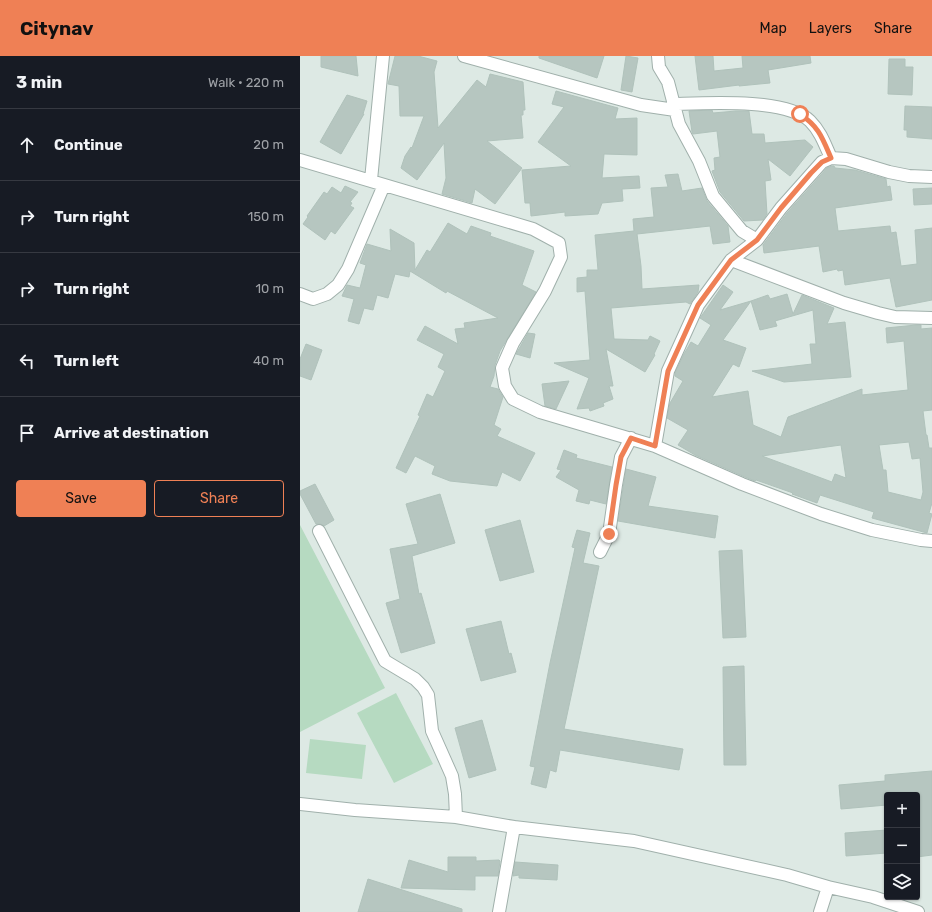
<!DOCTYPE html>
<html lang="en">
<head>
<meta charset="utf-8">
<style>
  :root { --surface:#171b24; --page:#20242c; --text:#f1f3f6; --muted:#9ea1a6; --line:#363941; --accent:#ef8055 }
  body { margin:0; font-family:Rubik,sans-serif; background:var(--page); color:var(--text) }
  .controls { position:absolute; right:12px; bottom:12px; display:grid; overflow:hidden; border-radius:4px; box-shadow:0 1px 3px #0004 }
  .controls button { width:36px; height:36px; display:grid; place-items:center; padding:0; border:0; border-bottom:1px solid var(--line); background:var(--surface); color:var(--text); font:20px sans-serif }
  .stop { position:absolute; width:12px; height:12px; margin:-9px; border:3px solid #ef8055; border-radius:50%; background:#fff }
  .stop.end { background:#ef8055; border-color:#fff; box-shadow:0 1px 4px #0008 }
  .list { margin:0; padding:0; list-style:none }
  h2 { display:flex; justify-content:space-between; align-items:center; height:52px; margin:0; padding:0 16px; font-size:17px }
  h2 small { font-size:13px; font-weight:400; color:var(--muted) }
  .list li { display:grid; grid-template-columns:26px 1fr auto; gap:12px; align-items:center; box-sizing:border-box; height:72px; padding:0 16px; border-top:1px solid var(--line) }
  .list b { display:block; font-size:15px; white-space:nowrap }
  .list em { font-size:13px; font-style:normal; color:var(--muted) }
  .actions { display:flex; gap:8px; padding:12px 16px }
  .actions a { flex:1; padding:9px 0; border:1px solid var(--accent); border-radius:4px; text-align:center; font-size:14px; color:var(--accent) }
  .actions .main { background:var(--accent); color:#111 }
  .icon { flex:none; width:22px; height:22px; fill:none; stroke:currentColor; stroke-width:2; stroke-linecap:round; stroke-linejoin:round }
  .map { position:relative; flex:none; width:632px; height:856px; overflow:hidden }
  header { display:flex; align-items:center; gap:24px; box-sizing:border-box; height:56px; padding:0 20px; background:var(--accent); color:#111 }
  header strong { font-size:19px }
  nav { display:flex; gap:22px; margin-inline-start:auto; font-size:14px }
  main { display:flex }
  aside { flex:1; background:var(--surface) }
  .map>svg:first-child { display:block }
  .green { fill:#b6dac1 }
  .building { fill:#b6c6c0; stroke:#b0c2bb; fill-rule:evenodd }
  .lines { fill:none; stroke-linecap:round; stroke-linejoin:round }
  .minor-casing { stroke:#a0b0ab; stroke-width:14 }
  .minor { stroke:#fff; stroke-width:12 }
  .route { stroke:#ef8055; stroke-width:5 }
</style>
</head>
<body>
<header>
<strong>Citynav</strong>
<nav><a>Map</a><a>Layers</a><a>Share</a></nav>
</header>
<main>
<aside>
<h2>3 min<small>Walk · 220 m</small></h2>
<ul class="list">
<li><svg class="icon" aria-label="ahead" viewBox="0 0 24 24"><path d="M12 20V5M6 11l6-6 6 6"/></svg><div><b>Continue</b></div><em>20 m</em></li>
<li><svg class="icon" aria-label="right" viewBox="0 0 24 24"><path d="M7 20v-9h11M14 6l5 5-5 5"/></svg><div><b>Turn right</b></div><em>150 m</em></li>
<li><svg class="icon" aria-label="right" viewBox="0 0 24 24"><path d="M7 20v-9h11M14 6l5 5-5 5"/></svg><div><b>Turn right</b></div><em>10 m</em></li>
<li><svg class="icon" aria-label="left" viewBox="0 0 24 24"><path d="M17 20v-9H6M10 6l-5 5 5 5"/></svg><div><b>Turn left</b></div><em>40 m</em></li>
<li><svg class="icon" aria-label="arrive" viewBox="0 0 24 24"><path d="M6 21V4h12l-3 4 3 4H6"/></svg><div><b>Arrive at destination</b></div></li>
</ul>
<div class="actions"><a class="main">Save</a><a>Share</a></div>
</aside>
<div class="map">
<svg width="632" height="856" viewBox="0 0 632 856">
  <rect width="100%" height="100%" fill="#dde9e4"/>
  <!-- green -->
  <path class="green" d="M0,469L85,632L0,676Z
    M96,637L133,708L94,727L57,657Z
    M10,683L66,689L62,723L6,717Z"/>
  <!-- building -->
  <path class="building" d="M21,0H56L58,20L21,11Z
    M95,0H118L137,5L134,16L138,72L177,24L186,31L190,18L223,26L225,54H223V59H221L223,82L187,85L222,112L195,148L175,133L172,147L142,138L146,122L144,87L117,124L101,112L105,100L111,91L112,92L124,60H100L99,30L88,28Z
    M239,0H304L297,22L239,2Z
    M326,0L338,2L332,36L321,34Z
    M395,0H413L414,15L443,12L442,0H510L511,7L468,14L470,27L439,30V29L399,34Z
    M589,3H605V11H613L612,39L588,38Z
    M256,35L318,52L315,63L337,62V99L304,98L302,122L339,120L340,132L322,133L323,145L302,147L298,158L265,160V156L231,160L230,147H225L222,114L271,110L238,86L264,51L252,48Z
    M47,39L67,45L63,58H64L41,98L20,86Z
    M605,50L632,51V83L607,81V74H604Z
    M412,54L413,57L436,55H449L452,78H464L465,87L505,84L513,91L490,120L468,103L471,124L465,125L467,158L463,164L444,165L420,136L412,115L415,114L414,102L420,101L417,75L393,78L392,76L389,55Z
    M532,110H534L535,112L555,114L586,123L587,131L590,130L592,144L535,152L538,175L590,170L591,177L596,176L601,210L617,208L615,174L632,172V244L596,251L590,222L545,229L543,214L538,215L537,213L523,216L519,190L464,197L463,189L487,157L527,112Z
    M378,118L382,135L402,132L407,145L428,170L430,186L413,188L410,170L337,178L341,210L342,233L399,229L398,236L390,248L386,246L311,252L314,283L348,284L350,280L360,285L354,298L355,299L345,316L306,293L313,330H309L313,343L303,347L304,350L290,355L289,352L277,353L289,322L254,307L290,304L285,235L277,236V222L287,221V214H298L295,179L334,175L333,163L354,161L351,132L368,131L365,119Z
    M45,130L58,136L50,146L52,147L50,150L54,152L35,178L31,175L25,184L3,168L8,161L7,160L24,136L27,138L32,131L41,137Z
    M632,132V148L614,149L613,133Z
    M148,167L167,178L171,170L191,177L190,180L234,195L222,229L236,236L200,295L195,309L194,320L190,331L198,333L203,341L194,369L201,373L197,380L235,397L220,425L202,416L197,430L150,425L132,418L135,410L115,400L106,417L96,412L120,360L118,359L127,338L133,341L145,315L138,311L144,298L117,284L125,270L158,288L155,273L165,272L164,267L198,262L147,235L146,237L110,215L109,221L95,218L88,242L77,239L73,254L64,252L59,268L48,265L54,243L42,240L47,229L60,232L66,209L60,207L67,188L91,195L90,173L114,187L115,214L127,194L130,196Z
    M423,229L433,236L420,254L451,245L423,284L446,292L439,311L433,308L412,341L448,335L453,369L481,381L488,361L562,333V339L608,334L604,285L587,287L586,272L616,269H621V273L632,272V354L623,355L626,379H627L629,392H632V447L629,457L632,458L627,477L572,462L574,456L520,439L517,447L492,438L493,437L456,424L455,425L445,421L395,399L378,389L388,374L367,362L370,347L383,325L375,320V317L384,298L391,286L398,290L411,269L400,262ZM609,386L612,403L620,402L623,436L621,444L588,436L586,414H583L579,389ZM541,389L546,422L535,418L532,426L462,400Z
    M487,238L493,258L502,239L534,252L527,268L545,266L551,321L484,326L452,315L512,308L510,288H516L513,254L475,265L477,270L460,274L451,245L468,239L470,243Z
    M228,277L235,278L230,302L216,298Z
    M6,288L22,294L11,324L0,320V303Z
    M269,325L256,353L245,350L242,328Z
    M264,394L277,399L276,402L312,411L306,448L290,444L289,448L276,445L279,434L256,421L261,414L257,413Z
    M326,413L356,421L348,450L418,460L415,482L318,465Z
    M15,428L34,464L24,470L20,468H16L0,438V435Z
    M140,438L155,487L112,500L119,538L121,537L135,587L101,597L86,547L100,543L90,493L118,488L106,448Z
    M220,464L234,516L200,525L185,474Z
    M277,474L290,477L283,507L299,510L264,673L383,693L379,714L260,694L256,716L250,714L246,732L231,728L235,711L230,710L250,607L275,492L272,491Z
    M442,494L446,581L423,582L419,495Z
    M201,565L209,598L211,597L216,616L181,625L166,573Z
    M444,610L446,709H424L423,611Z
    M182,664L196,714L169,722L155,672Z
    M632,715V799L617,801V739H587V749L541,753L539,729L585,725V719Z
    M587,774V797L546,800L545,777Z
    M148,801H176V805L199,804L200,805L198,820H175V834L101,832L109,804L148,816Z
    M215,806L258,809L257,824L219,822V819L213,820Z
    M68,823L162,853V856H58Z"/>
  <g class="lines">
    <defs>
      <path id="minor" d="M164,0L341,49L375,54
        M358,0L359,11L368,26L379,68L399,105L413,140L442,175L457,184
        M374,48C407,47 486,42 510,65C521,76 525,89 531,102
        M0,104L233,173L259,187L261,201L245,235L213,287L202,312L205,330L213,343L240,356L355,390L442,428L521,458L572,474L621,484L632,485
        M71,124L83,0
        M431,204L544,247L578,257L595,261L632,262
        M0,238L13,243L27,238L38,229L48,213L84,129
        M355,390L368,315L398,249L431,204L457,184L481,152L522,106L531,102L546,103L589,116L609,120L632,121
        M19,475L85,605L115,623L123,631L128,639L132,675L152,720L155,738L156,761
        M300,496L309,478L316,429L321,401L331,382
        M0,748L55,754L156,761L214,771L334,785L487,819L528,831L573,841L618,856
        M199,856L214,771
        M520,856L528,831"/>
    </defs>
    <!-- minor casing -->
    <use href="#minor" class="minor-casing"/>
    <!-- minor -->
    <use href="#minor" class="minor"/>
  </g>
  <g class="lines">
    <!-- route -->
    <path class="route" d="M309,478L316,429L321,401L331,382L355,390L368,315L398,249L431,204L457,184L481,152L511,117L522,106L531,102C522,81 519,71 500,58"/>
  </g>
</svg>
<div class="controls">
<button>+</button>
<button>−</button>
<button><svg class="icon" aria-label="layers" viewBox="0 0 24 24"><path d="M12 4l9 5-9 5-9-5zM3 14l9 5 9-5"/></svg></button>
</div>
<div class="stop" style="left:500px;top:58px"></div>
<div class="stop end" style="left:309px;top:478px"></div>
</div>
</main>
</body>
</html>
